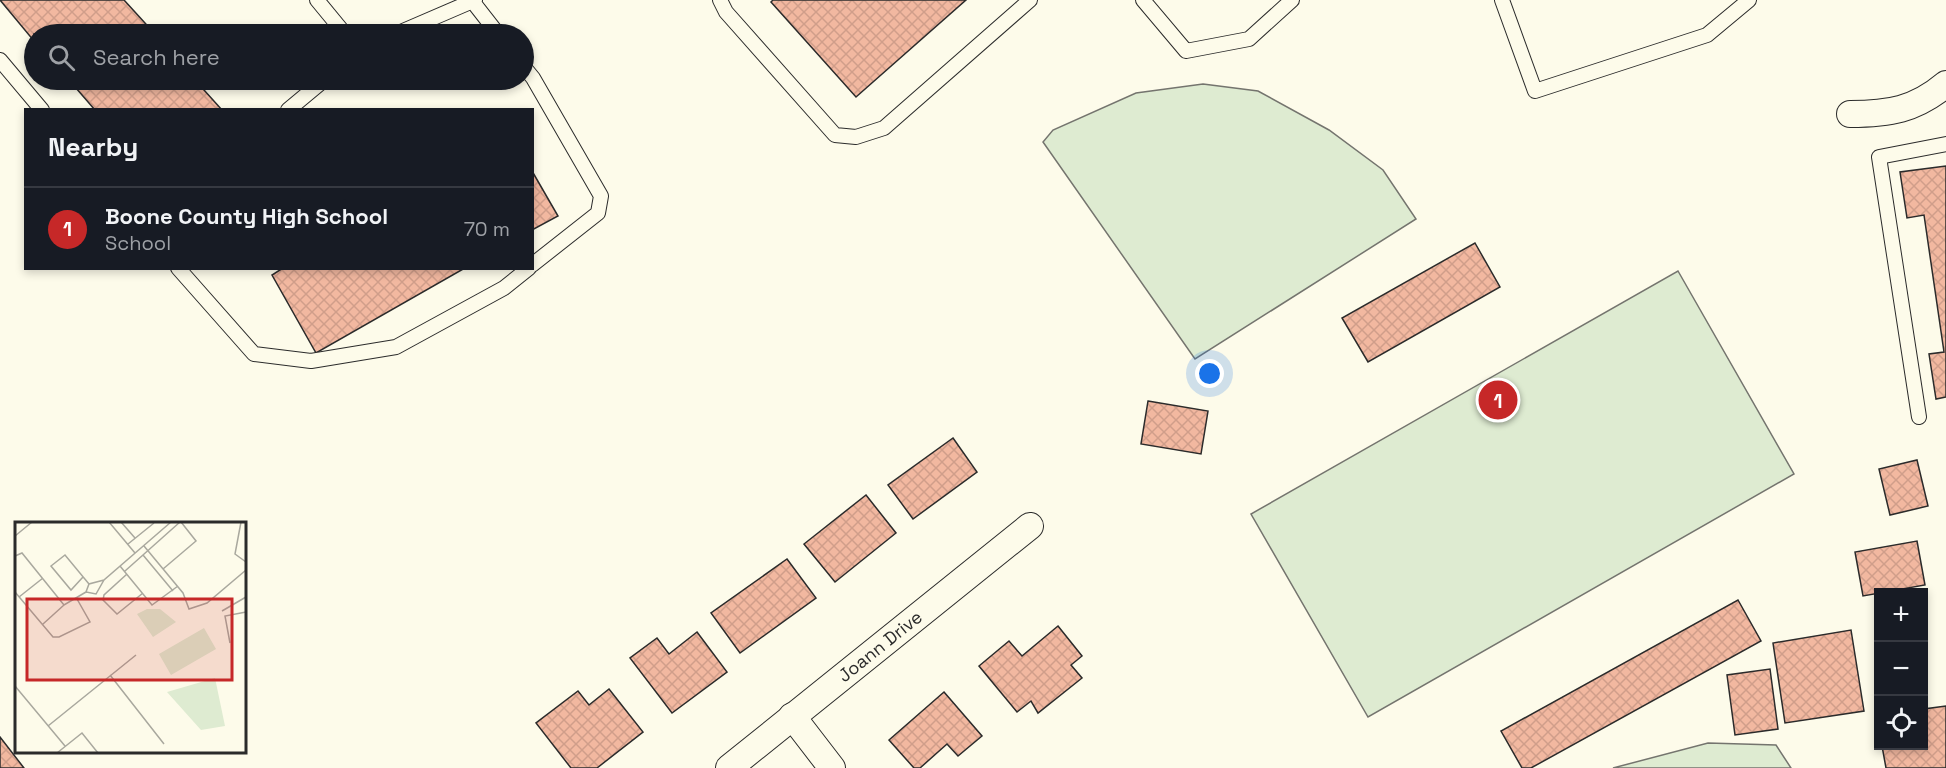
<!DOCTYPE html>
<html lang="en">
<head>
<meta charset="utf-8">
<style>
  :root { --surface:#171b24; --page:#20242c; --text:#f1f3f6; --muted:#9ea1a6; --line:#363941; --accent:#c62828 }
  body { margin:0; font-family:"Space Grotesk",sans-serif; background:var(--page); color:var(--text) }
  .controls { position:absolute; right:18px; bottom:18px; display:grid; overflow:hidden; border-radius:0px; box-shadow:0 3px 9px #0003 }
  .controls button { width:54px; height:54px; display:grid; place-items:center; padding:0; border:0; border-bottom:2px solid var(--line); background:var(--surface); color:var(--text); font:30px sans-serif }
  .you { position:absolute; left:1210px; top:374px; width:21px; height:21px; margin:-15px; border:4px solid #fff; border-radius:50%; background:#1a73e8; box-shadow:0 0 0 9px #1a73e833 }
  .badge { display:grid; place-items:center; width:39px; height:39px; border-radius:50%; background:var(--accent); color:#fff; font-size:20px; font-weight:700 }
  .pin { position:absolute; translate:-50% -50%; border:3px solid #fff; box-shadow:0 2px 6px #0006 }
  .list { margin:0; padding:0; list-style:none }
  h2 { display:flex; justify-content:space-between; align-items:center; height:78px; margin:0; padding:0 24px; font-size:26px }
  h2 small { font-size:20px; font-weight:400; color:var(--muted) }
  .list li { display:grid; grid-template-columns:39px 1fr auto; gap:18px; align-items:center; box-sizing:border-box; height:84px; padding:0 24px; border-top:2px solid var(--line) }
  .list b { display:block; font-size:22px; white-space:nowrap }
  .list p { margin:0; font-size:20px; white-space:nowrap; color:var(--muted) }
  .list em { font-size:20px; font-style:normal; color:var(--muted) }
  .icon { flex:none; width:33px; height:33px; fill:none; stroke:currentColor; stroke-width:2; stroke-linecap:round; stroke-linejoin:round }
  .map { position:relative; flex:none; width:1946px; height:768px; overflow:hidden }
  .search { position:absolute; background:var(--surface); box-shadow:0 3px 9px #0003; left:24px; top:24px; width:510px; height:66px; display:flex; align-items:center; gap:15px; box-sizing:border-box; padding:0 21px; border-radius:33px; color:var(--muted); font-size:22px }
  .panel { position:absolute; background:var(--surface); box-shadow:0 3px 9px #0003; left:24px; top:108px; width:510px; height:162px; border-radius:0px }
  .map>svg:first-child { display:block }
  .grass { fill:#deebd1; stroke:#74746e; stroke-width:1.5 }
  .building { fill:url(#building-cross-hatch); stroke:#2b2b2b; stroke-width:1.5 }
  .lines { fill:none; stroke-linecap:round; stroke-linejoin:round }
  .lane-casing { stroke:#2b2b2b; stroke-width:16 }
  .street-casing { stroke:#2b2b2b; stroke-width:28 }
  .lane { stroke:#fdfbea; stroke-width:14 }
  .street { stroke:#fdfbea; stroke-width:26 }
  .labels { text-anchor:middle; stroke-width:4.5; stroke-linejoin:round; paint-order:stroke }
  .street-label { font-size:18px; fill:#2b2b2b; stroke:#fdfbea }
  .inset-road { fill:none; stroke:#a9a89e; stroke-width:1.5 }
  .view { fill:#c62828; fill-opacity:0.15; stroke:#c62828; stroke-width:3 }
  .inset-edge { fill:none; stroke:#2b2b2b; stroke-width:3 }
</style>
</head>
<body>
<div class="map">
<svg width="1946" height="768" viewBox="0 0 1946 768">
  <defs>
    <pattern id="building-cross-hatch" width="8" height="8" patternUnits="userSpaceOnUse" patternTransform="scale(1.5)"><rect width="8" height="8" fill="#f2b8a0"/><path d="M0 0l8 8M0 8l8-8" fill="none" stroke="#d09e8a"/></pattern>
  </defs>
  <rect width="100%" height="100%" fill="#fdfbea"/>
  <!-- grass -->
  <path class="grass" d="M1203,84L1258,91L1329,130L1383,170L1416,219L1195,359L1043,142L1053,130L1136,93Z
    M1678,271L1794,474L1368,717L1251,514Z
    M1708,743L1776,745L1791,768H1613Z"/>
  <!-- building -->
  <path class="building" d="M0,0H124L155,34H34V41Z
    M773,0H966L856,97L771,2Z
    M69,80H195L222,110H95Z
    M1946,166V397L1936,399L1929,354L1944,352L1924,215L1907,218L1900,172Z
    M532,171L558,216L532,230Z
    M1475,243L1500,287L1368,362L1342,318Z
    M283,268H465L316,353L272,275Z
    M1148,401L1208,411L1201,454L1141,444Z
    M953,438L977,472L913,519L888,485Z
    M1917,460L1928,506L1890,515L1879,469Z
    M866,495L896,533L835,582L804,544Z
    M1917,541L1925,585L1863,596L1855,552Z
    M787,559L816,598L740,653L711,613Z
    M1738,600L1761,641L1531,768H1522L1501,731Z
    M1058,626L1082,656L1071,665L1082,678L1038,713L1031,701L1017,712L979,666L1009,641L1022,656Z
    M1851,630L1864,711L1785,723L1773,643Z
    M697,632L727,672L672,713L630,658L657,638L669,654Z
    M1770,669L1778,729L1735,735L1727,675Z
    M609,689L643,732L597,768H571L536,723L578,691L589,705Z
    M944,692L982,736L958,756L947,744L920,768H914L889,740Z
    M1946,706V768H1886L1882,746H1924V709Z
    M0,737L24,768H0Z"/>
  <g class="lines">
    <defs>
      <path id="lane" d="M317,0L345,34
        M720,0L726,12L835,135L856,137L884,128L1030,0
        M1143,0L1186,51L1249,39L1292,0
        M1502,0L1535,91L1707,35L1749,0
        M473,2L498,34
        M396,34L475,0
        M0,60L42,110
        M524,67L533,78L601,196L598,213L532,265
        M288,110L324,80
        M178,268L254,354L311,361L396,347L504,288L529,268
        M1919,417L1879,157L1946,144"/>
      <g id="street">
        <path d="M1850,114C1889,114 1915,110 1946,84"/>
        <path d="M792,716L832,768"/>
        <path id="s1" d="M729,768L1030,526"/>
      </g>
    </defs>
    <!-- lane casing -->
    <use href="#lane" class="lane-casing"/>
    <!-- street casing -->
    <use href="#street" class="street-casing"/>
    <!-- lane -->
    <use href="#lane" class="lane"/>
    <!-- street -->
    <use href="#street" class="street"/>
  </g>
  <g class="labels">
    <!-- street labels -->
    <g class="street-label">
      <text dy="6" stroke="none"><textPath href="#s1" startOffset="194">Joann Drive</textPath></text>
    </g>
  </g>
  <!-- overview -->
  <g transform="translate(15 522)">
    <rect width="231" height="231" fill="#fdfbea"/>
    <path d="M132,87H145L161,100L138,115L122,92ZM189,106L201,127L156,153L144,132ZM200,156L210,204L186,208L152,170Z" fill="#deebd1"/>
    <path class="inset-road" d="M94,0L120,31M106,0L120,16M226,0L220,32L231,40M0,14L17,0M113,22L139,1M129,24L168,71L174,87L192,81L231,48M128,33L158,69M0,34L7,31L49,83L71,70M105,44L137,83L163,64M148,47L181,19L166,0M110,49L165,0M112,52L89,73L88,78L102,92L128,71M68,55L56,68L36,44L50,33L74,62M89,58L74,62L71,70L81,72L89,58L156,0M0,70L38,115H44L75,100L62,77M4,75L28,56M207,89L231,75M28,102L49,83M215,121L210,94L231,90M95,153L149,222M0,164L50,224M33,204L121,133M42,231L67,211L83,231"/>
    <path class="view" d="M12,77H217V158H12Z"/>
    <rect width="231" height="231" class="inset-edge"/>
  </g>
</svg>
<div class="controls">
<button>+</button>
<button>−</button>
<button><svg class="icon" aria-label="locate" viewBox="0 0 24 24"><circle cx="12" cy="12" r="6"/><path d="M12 2v4M12 18v4M2 12h4M18 12h4"/></svg></button>
</div>
<div class="you"></div>
<div class="pin badge" style="left:1498px;top:400px">1</div>
<div class="search"><svg class="icon" aria-label="search" viewBox="0 0 24 24"><circle cx="10" cy="10" r="6"/><path d="M15 15l6 6"/></svg>Search here</div>
<section class="panel">
<h2>Nearby<small></small></h2>
<ul class="list">
<li><span class="badge">1</span><div><b>Boone County High School</b><p>School</p></div><em>70 m</em></li>
</ul>
</section>
</div>
</body>
</html>
